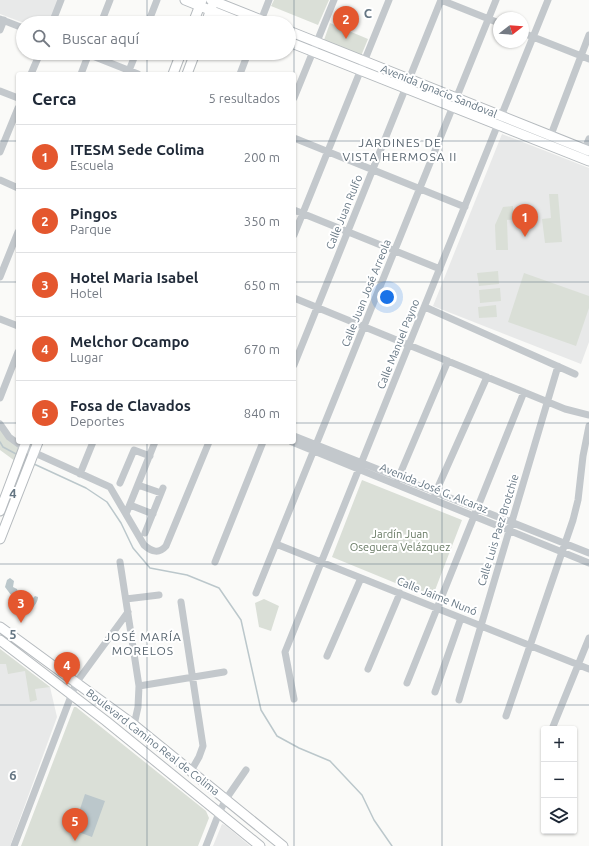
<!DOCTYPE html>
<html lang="es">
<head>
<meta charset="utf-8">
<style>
  :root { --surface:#fff; --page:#f6f6f7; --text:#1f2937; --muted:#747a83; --line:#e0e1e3; --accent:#e4572e }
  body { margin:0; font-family:Ubuntu,sans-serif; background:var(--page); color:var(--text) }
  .controls { position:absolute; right:12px; bottom:12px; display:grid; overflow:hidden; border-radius:4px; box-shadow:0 1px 3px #0004 }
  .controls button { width:36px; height:36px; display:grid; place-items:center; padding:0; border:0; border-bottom:1px solid var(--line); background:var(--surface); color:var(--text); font:20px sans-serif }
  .compass { position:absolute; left:493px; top:12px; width:36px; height:36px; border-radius:50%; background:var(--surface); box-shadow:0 1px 3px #0004; rotate:73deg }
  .you { position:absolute; left:387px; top:297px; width:14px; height:14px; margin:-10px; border:3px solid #fff; border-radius:50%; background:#1a73e8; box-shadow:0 0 0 6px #1a73e833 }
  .badge { display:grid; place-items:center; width:26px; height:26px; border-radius:50%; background:var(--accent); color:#fff; font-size:13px; font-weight:700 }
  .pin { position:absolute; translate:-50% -33px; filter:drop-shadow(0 1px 2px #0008) }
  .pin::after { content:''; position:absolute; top:21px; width:14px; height:12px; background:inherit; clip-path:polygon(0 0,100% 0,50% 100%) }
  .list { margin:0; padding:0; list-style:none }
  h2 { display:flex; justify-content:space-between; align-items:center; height:52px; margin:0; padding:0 16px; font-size:17px }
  h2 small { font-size:13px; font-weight:400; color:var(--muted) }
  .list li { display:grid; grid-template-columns:26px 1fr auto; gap:12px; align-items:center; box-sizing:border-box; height:64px; padding:0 16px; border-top:1px solid var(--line) }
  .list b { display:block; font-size:15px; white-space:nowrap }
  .list p { margin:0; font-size:13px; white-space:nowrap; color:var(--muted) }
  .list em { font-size:13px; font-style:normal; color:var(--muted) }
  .icon { flex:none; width:22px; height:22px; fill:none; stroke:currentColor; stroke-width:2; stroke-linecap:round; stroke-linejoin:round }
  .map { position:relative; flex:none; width:589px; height:846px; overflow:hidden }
  .search { position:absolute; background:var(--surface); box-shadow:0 1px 3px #0004; left:16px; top:16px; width:280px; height:44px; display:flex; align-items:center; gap:10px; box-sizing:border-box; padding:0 14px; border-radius:22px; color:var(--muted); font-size:15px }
  .panel { position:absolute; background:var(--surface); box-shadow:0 1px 3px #0004; left:16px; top:72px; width:280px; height:372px; border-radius:4px }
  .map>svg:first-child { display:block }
  .built { fill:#e8e9e9 }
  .green { fill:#dadfd7 }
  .water { fill:#bbc7cb }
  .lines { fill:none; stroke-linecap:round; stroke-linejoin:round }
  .stream { stroke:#bbc7cb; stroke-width:1.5 }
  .major-casing { stroke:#b5babe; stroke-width:11 }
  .minor { stroke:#c3c8cc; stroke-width:7 }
  .major { stroke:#fff; stroke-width:9 }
  .grid { fill:none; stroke:#657683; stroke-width:1; stroke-opacity:0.55 }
  .labels { text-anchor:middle; stroke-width:4; stroke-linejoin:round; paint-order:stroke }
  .street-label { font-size:11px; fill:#657683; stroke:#fff }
  .park-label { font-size:11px; fill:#687a64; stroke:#fff }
  .neighbourhood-label { font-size:12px; letter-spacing:1px; fill:#57646e; stroke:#fff }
  .grid-label { font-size:13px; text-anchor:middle; font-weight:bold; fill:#657683; stroke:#fff; stroke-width:4; stroke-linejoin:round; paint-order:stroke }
</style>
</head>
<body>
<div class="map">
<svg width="589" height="846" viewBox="0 0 589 846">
  <rect width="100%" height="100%" fill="#fafaf8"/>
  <!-- built -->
  <path class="built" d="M0,0H60L51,23H24L0,14Z
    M502,134L589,168V342L581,364L433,306Z
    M0,649L50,687L57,717L10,846H0Z
    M222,824L225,825L250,846H213Z"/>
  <!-- green -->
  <path class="green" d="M274,0H329L318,25L271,6Z
    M330,23L368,39L361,56L324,40Z
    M549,194H558L562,242L545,243L542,219L551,218Z
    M513,206V217H518V219L507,220L508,250H496L495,225L503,207Z
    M498,271L499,284L479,286L477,273Z
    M524,273L589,296V308L576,346L508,322Z
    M500,288L501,301L480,303L479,290Z
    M496,305L497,317L479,318L478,307Z
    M0,429L20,448L15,461L0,450Z
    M362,480L462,520L432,598L332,557Z
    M264,599L279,606L271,631L259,627L255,603Z
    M0,649L50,687L35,689L37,700L30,702L25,671L8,674L6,664H0Z
    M74,707H76L206,811L209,818L198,846H21Z"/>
  <!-- water -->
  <path class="water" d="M10,578L14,581L13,587L17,589L18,592H21L25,599L31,600L35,596L38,597C38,605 26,616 18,613L17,606L21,602L20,601L11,595L5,587L7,580Z
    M85,794L105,801L92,837L73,830Z"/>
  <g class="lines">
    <!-- stream -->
    <path class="stream" d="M0,442L3,447L18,455
      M34,464L86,488L107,502L121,523L133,548L150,568L187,575L219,588L241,620L261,710L277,736L299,748L330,761L362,795L374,820L392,846"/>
    <defs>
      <path id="major" d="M185,0L242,23
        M211,0L269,23
        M193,23L202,0
        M206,23L212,6
        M289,31L589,151
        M289,42L589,161
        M173,74L181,53
        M187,74L195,53
        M0,511L26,442
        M0,539L38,442
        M0,627L134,725L283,846
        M0,640L106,721L260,846"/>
    </defs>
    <!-- major casing -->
    <use href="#major" class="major-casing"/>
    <!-- minor -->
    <path class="minor" d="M441,0L499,23
      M0,19L23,28
      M52,23L61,0
      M101,23L110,0
      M148,23L157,0
      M260,23L269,0
      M0,30L4,20
      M523,33L589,59
      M85,53L138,74
      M128,73L136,53
      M31,74L40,53
      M81,74L89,53
      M240,74L248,53
      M0,91L18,98
      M294,98L334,0
      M294,138L465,207
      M549,140L589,35
      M0,152L18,108
      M583,153L589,139
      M0,180L18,188
      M294,210L440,269
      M294,235L389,0
      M0,277L18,232
      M294,298L565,409L589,415
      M425,307L575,374
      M0,319L18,326
      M294,365L441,0
      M0,398L18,352
      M0,424L9,437L24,448L110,487L144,545C152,552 159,554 166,546L209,442
      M294,436L589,553
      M292,442L589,563
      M80,474L93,442
      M397,481L448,361
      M120,483L134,450L150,456
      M138,485L161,493
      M434,496L487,377
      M130,505L153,514
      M126,514L155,442
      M145,533L163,488
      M276,544L589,669
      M120,562L139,686L138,707L134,725
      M215,562L263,442
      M256,593L496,0
      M126,599L159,595
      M181,602L203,746L199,757L191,771
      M327,656L361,578
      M368,669L400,593
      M407,683L524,392
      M139,686L224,672
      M435,692L461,618
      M294,699L285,652L548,0
      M459,700L558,366
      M506,716L573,520L578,500L583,456L589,426
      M552,729L589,638
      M14,846L76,683L128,612
      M206,846L219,813L226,799L246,770"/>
    <!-- major -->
    <use href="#major" class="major"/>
  </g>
  <!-- grid -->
  <path class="grid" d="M147,0V23M294,0V846M442,0V846M147,53V74M0,141H18M294,141H589M0,282H18M294,282H589M0,423H18M294,423H589M147,442V846M0,564H589M0,705H589"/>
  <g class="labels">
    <!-- street labels -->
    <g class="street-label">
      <text transform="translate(439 91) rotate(22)" y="4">Avenida Ignacio Sandoval</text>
      <text transform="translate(344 212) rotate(-68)" y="4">Calle Juan Rulfo</text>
      <text transform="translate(366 293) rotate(-68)" y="4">Calle Juan José Arreola</text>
      <text transform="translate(398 344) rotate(-68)" y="4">Calle Manuel Payno</text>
      <text transform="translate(434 488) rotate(22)" y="4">Avenida José G. Alcaraz</text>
      <text transform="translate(498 530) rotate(-73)" y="4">Calle Luis Paez Brotchie</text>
      <text transform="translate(437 596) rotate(22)" y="4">Calle Jaime Nunó</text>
      <text transform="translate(153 742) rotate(38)" y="4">Boulevard Camino Real de Colima</text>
    </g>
    <!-- park labels -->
    <g class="park-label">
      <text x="400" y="538">Jardín Juan<tspan x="400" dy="13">Oseguera Velázquez</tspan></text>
    </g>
    <!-- neighbourhood labels -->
    <g class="neighbourhood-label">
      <text x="400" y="147">JARDINES DE<tspan x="400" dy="14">VISTA HERMOSA II</tspan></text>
      <text x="143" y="641">JOSÉ MARÍA<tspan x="143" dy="14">MORELOS</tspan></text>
    </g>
  </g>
  <g class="grid-label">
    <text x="368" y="18">C</text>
    <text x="13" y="498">4</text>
    <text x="13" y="639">5</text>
    <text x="13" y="780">6</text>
  </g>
</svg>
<div class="controls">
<button>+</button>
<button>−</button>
<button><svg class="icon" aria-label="layers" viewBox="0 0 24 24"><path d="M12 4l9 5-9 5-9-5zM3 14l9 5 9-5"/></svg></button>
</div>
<svg class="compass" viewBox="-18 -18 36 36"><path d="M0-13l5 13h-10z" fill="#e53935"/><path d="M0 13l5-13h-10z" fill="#747a83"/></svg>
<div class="you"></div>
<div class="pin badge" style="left:525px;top:237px">1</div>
<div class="pin badge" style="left:346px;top:39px">2</div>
<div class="pin badge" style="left:21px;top:623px">3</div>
<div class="pin badge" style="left:67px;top:685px">4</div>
<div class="pin badge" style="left:75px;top:841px">5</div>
<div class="search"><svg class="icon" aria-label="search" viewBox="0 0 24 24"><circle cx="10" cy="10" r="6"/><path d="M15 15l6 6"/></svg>Buscar aquí</div>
<section class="panel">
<h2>Cerca<small>5 resultados</small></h2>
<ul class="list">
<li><span class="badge">1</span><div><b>ITESM Sede Colima</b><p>Escuela</p></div><em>200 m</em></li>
<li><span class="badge">2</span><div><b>Pingos</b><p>Parque</p></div><em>350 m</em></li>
<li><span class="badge">3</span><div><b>Hotel Maria Isabel</b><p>Hotel</p></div><em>650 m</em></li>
<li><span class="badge">4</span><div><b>Melchor Ocampo</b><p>Lugar</p></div><em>670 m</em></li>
<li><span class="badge">5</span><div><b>Fosa de Clavados</b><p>Deportes</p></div><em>840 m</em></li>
</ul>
</section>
</div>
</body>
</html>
